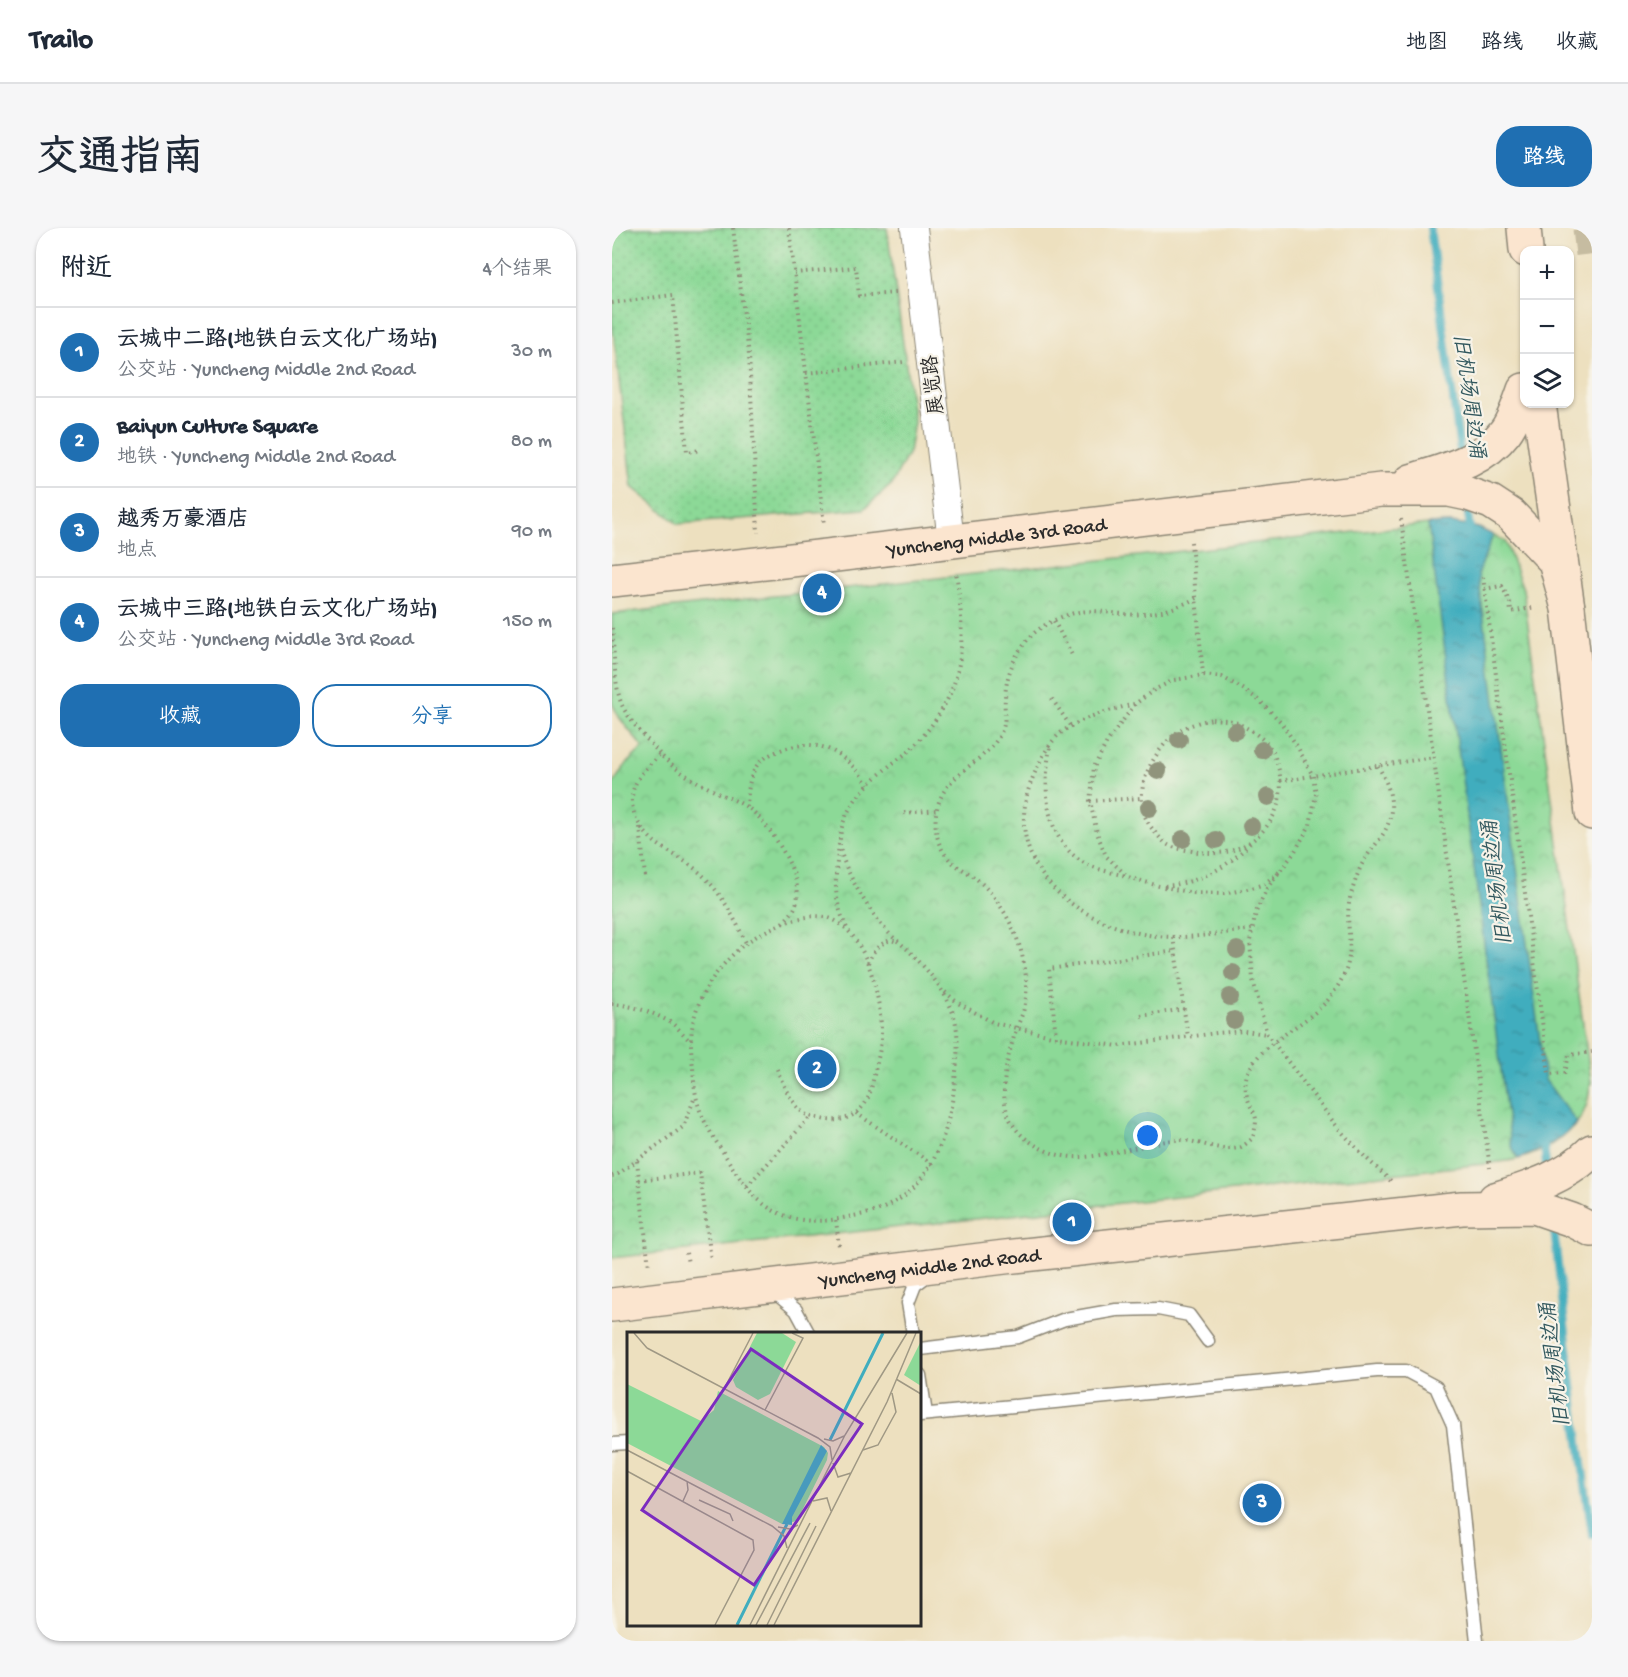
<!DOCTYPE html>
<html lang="zh">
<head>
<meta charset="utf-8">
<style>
  :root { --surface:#fff; --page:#f6f6f7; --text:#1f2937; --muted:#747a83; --line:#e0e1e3; --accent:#1f6fb2 }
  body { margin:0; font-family:"Gochi Hand","LXGW WenKai TC",sans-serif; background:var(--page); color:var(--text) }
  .controls { position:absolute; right:18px; top:18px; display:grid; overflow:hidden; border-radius:12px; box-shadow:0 2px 4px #0004 }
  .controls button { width:54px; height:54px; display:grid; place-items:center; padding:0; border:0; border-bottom:2px solid var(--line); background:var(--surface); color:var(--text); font:30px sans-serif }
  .you { position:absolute; left:536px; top:908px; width:21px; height:21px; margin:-15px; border:4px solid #fff; border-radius:50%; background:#1a73e8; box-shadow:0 0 0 9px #1a73e833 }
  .badge { display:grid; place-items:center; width:39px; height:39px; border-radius:50%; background:var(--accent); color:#fff; font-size:20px; font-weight:700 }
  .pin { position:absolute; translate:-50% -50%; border:3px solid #fff; box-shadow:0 2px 6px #0006 }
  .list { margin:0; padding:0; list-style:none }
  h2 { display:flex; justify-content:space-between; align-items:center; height:78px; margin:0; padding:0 24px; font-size:26px }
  h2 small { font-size:20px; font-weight:400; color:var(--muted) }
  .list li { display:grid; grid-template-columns:39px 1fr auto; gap:18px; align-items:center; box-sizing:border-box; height:90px; padding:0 24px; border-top:2px solid var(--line) }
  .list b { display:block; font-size:22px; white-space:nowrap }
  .list p { margin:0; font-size:20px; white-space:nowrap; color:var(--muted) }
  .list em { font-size:20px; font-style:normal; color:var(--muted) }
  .actions { display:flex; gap:12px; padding:18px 24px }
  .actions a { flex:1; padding:14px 0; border:2px solid var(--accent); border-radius:24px; text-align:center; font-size:21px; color:var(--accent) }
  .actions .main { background:var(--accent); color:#fff }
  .icon { flex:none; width:33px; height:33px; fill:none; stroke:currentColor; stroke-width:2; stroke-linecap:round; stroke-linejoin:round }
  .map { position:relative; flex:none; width:980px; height:1413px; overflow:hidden; border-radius:24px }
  header { display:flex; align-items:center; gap:36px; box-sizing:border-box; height:84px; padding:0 30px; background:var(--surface); border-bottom:2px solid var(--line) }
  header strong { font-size:28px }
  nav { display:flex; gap:33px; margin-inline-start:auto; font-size:21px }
  .intro { display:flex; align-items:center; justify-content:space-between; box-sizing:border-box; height:144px; padding:0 36px }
  h1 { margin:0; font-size:42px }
  .button { padding:15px 27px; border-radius:24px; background:var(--accent); color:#fff; font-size:21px; font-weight:700 }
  main { display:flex; gap:36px; padding:0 36px }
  aside { flex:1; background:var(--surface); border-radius:24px; box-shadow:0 2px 4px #0004 }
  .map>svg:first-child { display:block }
  .grass { fill:url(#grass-dots); stroke:#5c8261; stroke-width:1.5 }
  .park { fill:url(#park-crowns); stroke:#5c8261; stroke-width:1.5 }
  .water { fill:url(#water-ripples); stroke:#366c74; stroke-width:1.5 }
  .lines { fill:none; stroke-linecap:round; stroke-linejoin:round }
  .stream { stroke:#40adbe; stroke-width:8 }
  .secondary-tunnel { stroke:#c6bca1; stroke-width:33; stroke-dasharray:33 16; stroke-linecap:butt }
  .lane-casing { stroke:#8c8675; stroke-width:15 }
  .street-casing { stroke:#8c8675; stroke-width:28 }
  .secondary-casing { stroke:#8c8675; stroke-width:36 }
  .path { stroke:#8c8675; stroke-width:4; stroke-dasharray:1.5 4.5; stroke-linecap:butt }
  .lane { stroke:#fff; stroke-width:12 }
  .street { stroke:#fff; stroke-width:26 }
  .secondary { stroke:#fbe5cf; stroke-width:33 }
  .tree { fill:#90947c }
  .labels { text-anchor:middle; stroke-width:4.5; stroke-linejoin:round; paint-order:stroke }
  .street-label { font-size:20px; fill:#2b2b2b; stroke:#f7f3e8 }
  .water-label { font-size:21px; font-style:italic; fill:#32585e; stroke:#f7f3e8 }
  .inset-river { fill:none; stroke:#40adbe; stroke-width:3 }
  .inset-road { fill:none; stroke:#9f9884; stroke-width:1.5 }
  .view { fill:#7b2cbf; fill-opacity:0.15; stroke:#7b2cbf; stroke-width:3 }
  .inset-edge { fill:none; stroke:#2b2b2b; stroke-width:3 }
</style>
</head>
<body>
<header>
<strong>Trailo</strong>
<nav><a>地图</a><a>路线</a><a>收藏</a></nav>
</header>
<div class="intro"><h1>交通指南</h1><a class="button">路线</a></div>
<main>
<aside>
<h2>附近<small>4个结果</small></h2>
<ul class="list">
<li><span class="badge">1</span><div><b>云城中二路(地铁白云文化广场站)</b><p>公交站 · Yuncheng Middle 2nd Road</p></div><em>30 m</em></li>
<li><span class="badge">2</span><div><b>Baiyun Culture Square</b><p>地铁 · Yuncheng Middle 2nd Road</p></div><em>80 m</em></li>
<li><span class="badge">3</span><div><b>越秀万豪酒店</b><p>地点</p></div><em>90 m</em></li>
<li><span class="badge">4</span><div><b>云城中三路(地铁白云文化广场站)</b><p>公交站 · Yuncheng Middle 3rd Road</p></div><em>150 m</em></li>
</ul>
<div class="actions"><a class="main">收藏</a><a>分享</a></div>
</aside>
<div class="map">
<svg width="980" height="1413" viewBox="0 0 980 1413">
  <defs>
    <pattern id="grass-dots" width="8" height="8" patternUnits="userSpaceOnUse" patternTransform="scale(1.5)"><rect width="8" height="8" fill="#8cd997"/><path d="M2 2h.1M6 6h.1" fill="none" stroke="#79ba82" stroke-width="1.8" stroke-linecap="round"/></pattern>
    <pattern id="park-crowns" width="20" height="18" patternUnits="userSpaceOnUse" patternTransform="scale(1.5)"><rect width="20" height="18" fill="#8cd997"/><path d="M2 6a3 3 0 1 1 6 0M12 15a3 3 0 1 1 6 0" fill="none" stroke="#79ba82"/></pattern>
    <pattern id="water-ripples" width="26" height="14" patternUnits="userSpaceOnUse" patternTransform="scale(1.5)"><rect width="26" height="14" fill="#40adbe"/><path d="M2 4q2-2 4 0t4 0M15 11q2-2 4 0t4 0" fill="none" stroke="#368d9b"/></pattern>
  </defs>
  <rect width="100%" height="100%" fill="#f7f3e8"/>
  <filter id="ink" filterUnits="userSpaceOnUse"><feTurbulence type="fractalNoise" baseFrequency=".0167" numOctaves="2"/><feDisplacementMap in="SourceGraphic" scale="12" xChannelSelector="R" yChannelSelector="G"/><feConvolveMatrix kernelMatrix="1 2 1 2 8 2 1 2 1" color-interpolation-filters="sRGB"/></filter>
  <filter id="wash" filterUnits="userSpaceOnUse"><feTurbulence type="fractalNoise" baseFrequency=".008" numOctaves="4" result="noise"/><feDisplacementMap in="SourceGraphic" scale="24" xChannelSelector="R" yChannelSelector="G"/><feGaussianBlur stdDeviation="1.35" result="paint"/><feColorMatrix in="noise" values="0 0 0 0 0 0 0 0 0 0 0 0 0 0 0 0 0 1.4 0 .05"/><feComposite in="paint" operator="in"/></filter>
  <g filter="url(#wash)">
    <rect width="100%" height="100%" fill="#ede0bf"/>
    <!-- grass -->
    <path class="grass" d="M0,0H275L302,194L297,224L280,256L252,281L66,296L20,259L0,94Z"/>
    <!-- park -->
    <path class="park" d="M839,295L867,300L893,313L911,361L979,854C977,862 977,870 974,878C965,905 932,925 905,931C895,934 883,934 872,936L0,1030V557L15,535L31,520L7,489L0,475V386L816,296Z"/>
    <!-- water -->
    <path class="water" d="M839,295L867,300L881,307L866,346L933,852L965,895C947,913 930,922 906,931L899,917L816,296Z"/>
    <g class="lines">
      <!-- stream -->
      <path class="stream" d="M818,0L849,230
        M854,273L859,307
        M931,910L935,945
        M941,994L965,1200L980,1306"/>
    </g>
  </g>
  <g filter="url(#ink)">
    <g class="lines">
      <!-- secondary-tunnel -->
      <path class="secondary-tunnel" d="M977,0L980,26"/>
      <defs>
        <path id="lane" d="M161,1063L184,1082L197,1106
          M301,1106L296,1075L303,1057L315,1048
          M308,1121L406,1109L453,1091L504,1082L546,1081L577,1087L596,1113
          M308,1147L314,1186
          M308,1187L765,1143H794L824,1159L841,1197L865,1413
          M0,1216L16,1215"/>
        <path id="street" d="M302,0L339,313"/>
        <g id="secondary">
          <path d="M912,0L914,22"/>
          <path d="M927,176L956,380L980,585"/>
          <path d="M799,253C833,242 870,234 893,204C902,192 907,176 912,162"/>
          <path id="s1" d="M0,352L215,328L769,262H837L856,266L879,274L899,287L943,333L956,380"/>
          <path d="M883,971C918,960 954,949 980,923"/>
          <path id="s2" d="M0,1077L393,1029L850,980L922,979L960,992L980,1002"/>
        </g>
      </defs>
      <!-- lane casing -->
      <use href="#lane" class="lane-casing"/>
      <!-- street casing -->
      <use href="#street" class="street-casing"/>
      <!-- secondary casing -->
      <use href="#secondary" class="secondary-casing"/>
      <!-- path -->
      <path class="path" d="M121,0L137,127L146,305
        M177,0L212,297
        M182,45L244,39L247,68L283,65
        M0,75L61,67L75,224L89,222
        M194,145L292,134
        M789,291L878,940
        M579,314L591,447
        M871,349L937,846L953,845L957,827L980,824
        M872,361L890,358L898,375L899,384L924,379
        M584,370C568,379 551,384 532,386C498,389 479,375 445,391C436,395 427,400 420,407C403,424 394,447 393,470C392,479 394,491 391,500C381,529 346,539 331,565C319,586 321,617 340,634C348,641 359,645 368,654C389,673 405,703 411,731C414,744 416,762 413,775C412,784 408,791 405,799C394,834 379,883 413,910C452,940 483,928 526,919C539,917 553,912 565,912C584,911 611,926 629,919C633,917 637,913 641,910C642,904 644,898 644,892C644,888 641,883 639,879C634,868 631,856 636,844C652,810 698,797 720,767C726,758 734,746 736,734C741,712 732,690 739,666C743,654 747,639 755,628C764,615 775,605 778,589C782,570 775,554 766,538
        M442,393L460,427
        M0,400C2,421 2,458 10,477C18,494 34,510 46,524C63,544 88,555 110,567C120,571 130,575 139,582C158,597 191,648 185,673C183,683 177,688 170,695
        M440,471L459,499
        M522,476C497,483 472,488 450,504C436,515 428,533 421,549C388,628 450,686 522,704C563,714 599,707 640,701
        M600,491C607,492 616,491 623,494C635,499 652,510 659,521C662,524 663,529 664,533C679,571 657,612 618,623C608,626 597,625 586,624C576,622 559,621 552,614C545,607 536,597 533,588C522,559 541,525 562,507C572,498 587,494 600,491Z
        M438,520C431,557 432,606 466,631C480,641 498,644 514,648
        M47,527C37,537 24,549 21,563C16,583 29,603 44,615C57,625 73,632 86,643C108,662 122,689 134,715
        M668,553L822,529
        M478,573L529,570
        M135,579C136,566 136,551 144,539C149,531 157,527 166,523C206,507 233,524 256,557
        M292,585L326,582
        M28,599L33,649
        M227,616C223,650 220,671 236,702
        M667,644L652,656L640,660L611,666L582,665L547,658L516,649L494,628L485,605L478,573L482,539L495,514L523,476L542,462L562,452L591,447L610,449L631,461L648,473L668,493L685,518L701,548L704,566L698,597L682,625L655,660L644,684L638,713L641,752L655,806L726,900L753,929L781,955
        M553,658C586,655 616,640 638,615
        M561,709L576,809
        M256,735C261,723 266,716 279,712L285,714
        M333,764L346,775L382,795L444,809L506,818L605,805L632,803L655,806
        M0,776C20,777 44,785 61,796C67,801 73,808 79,814
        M529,788L572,781
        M444,809L437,741L563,723
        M165,841C170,855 181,880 195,887C199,889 205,890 210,891C226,895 242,890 252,877C258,869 260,857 262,847C265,834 269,821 269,808C270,772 255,703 217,690C192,682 148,703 129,719C101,744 79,776 79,815C79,823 80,831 81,839C82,855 83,870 89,885C95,900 104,914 113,927C125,947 139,969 159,981C182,995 210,995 236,989C246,987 257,986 267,982C316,962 333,916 341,868C344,844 349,811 342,788C334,763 316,742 297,723C290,716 281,710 274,702C260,686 248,667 239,649C233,637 227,624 228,611C230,581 254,557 275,540C283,533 293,527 300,520C316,504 332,482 340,461C355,422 349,383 344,343
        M244,885L320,936
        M25,933L37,1039
        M0,948L6,946L71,899L83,869
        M27,952L88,945L99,1032
        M135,958L199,888
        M224,992L227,1018
        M74,1025L76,1035"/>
      <!-- lane -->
      <use href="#lane" class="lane"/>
      <!-- street -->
      <use href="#street" class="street"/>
      <!-- secondary -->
      <use href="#secondary" class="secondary"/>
    </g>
    <!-- trees -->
    <g class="tree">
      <circle cx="623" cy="503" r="9"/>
      <circle cx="567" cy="512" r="9"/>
      <circle cx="650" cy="522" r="9"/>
      <circle cx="546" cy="543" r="9"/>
      <circle cx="656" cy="569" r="9"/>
      <circle cx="537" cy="580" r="9"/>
      <circle cx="639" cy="598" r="9"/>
      <circle cx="571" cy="611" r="9"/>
      <circle cx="604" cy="612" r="9"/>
      <circle cx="625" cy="722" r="9"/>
      <circle cx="621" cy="745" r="9"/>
      <circle cx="618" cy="769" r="9"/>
      <circle cx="622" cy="792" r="9"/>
    </g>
  </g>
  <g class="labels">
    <!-- street labels -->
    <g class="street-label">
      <text transform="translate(320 157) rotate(-97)" y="7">展览路</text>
      <text dy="7" stroke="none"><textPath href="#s1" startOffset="387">Yuncheng Middle 3rd Road</textPath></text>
      <text dy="7" stroke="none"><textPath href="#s2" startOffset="320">Yuncheng Middle 2nd Road</textPath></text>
    </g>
    <!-- water labels -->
    <g class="water-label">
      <text transform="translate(858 168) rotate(82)" y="7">旧机场周边涌</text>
      <text transform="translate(884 655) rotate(-97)" y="7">旧机场周边涌</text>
      <text transform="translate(942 1137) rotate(-97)" y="7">旧机场周边涌</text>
    </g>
  </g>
  <!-- overview -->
  <g transform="translate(15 1104)">
    <rect width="294" height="294" fill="#ede0bf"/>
    <path d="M130,1H155L169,10L143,62L131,68L109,55L106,48Z" fill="#8cd997"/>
    <path d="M294,9V54L277,43ZM0,52L74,89L87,78L91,59L197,115L201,121L200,128L170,189L155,192L0,111Z" fill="#8cd997"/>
    <path d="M194,113L200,119L165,185V193L155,192Z" fill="#40adbe"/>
    <path class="inset-river" d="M203,108L256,1M110,293L160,192"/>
    <path class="inset-road" d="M7,1L20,16M20,16L191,106L203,115L205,128M269,47L294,62M97,57L126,1M138,78L176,6L165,1M197,107L206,109L217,104M0,118L145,194L157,204L160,216M236,118L251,113L269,80L265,61M206,131L211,145L224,141M0,139L126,208L127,218L88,293M72,168L103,182L106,189M56,169L61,158L60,149M186,169L200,166L204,179M151,195L163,197L171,193M123,293L218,103L280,1M129,293L183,191M140,293L189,194M147,293L260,70L289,1"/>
    <path class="view" d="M124,17L235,92L127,253L15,178Z"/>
    <rect width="294" height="294" class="inset-edge"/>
  </g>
</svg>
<div class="controls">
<button>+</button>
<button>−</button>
<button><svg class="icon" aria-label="layers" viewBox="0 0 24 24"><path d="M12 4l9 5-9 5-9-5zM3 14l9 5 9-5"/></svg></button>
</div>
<div class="you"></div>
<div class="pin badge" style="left:460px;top:994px">1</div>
<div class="pin badge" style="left:205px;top:841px">2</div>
<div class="pin badge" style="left:650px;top:1275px">3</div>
<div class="pin badge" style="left:210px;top:365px">4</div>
</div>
</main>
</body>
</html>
